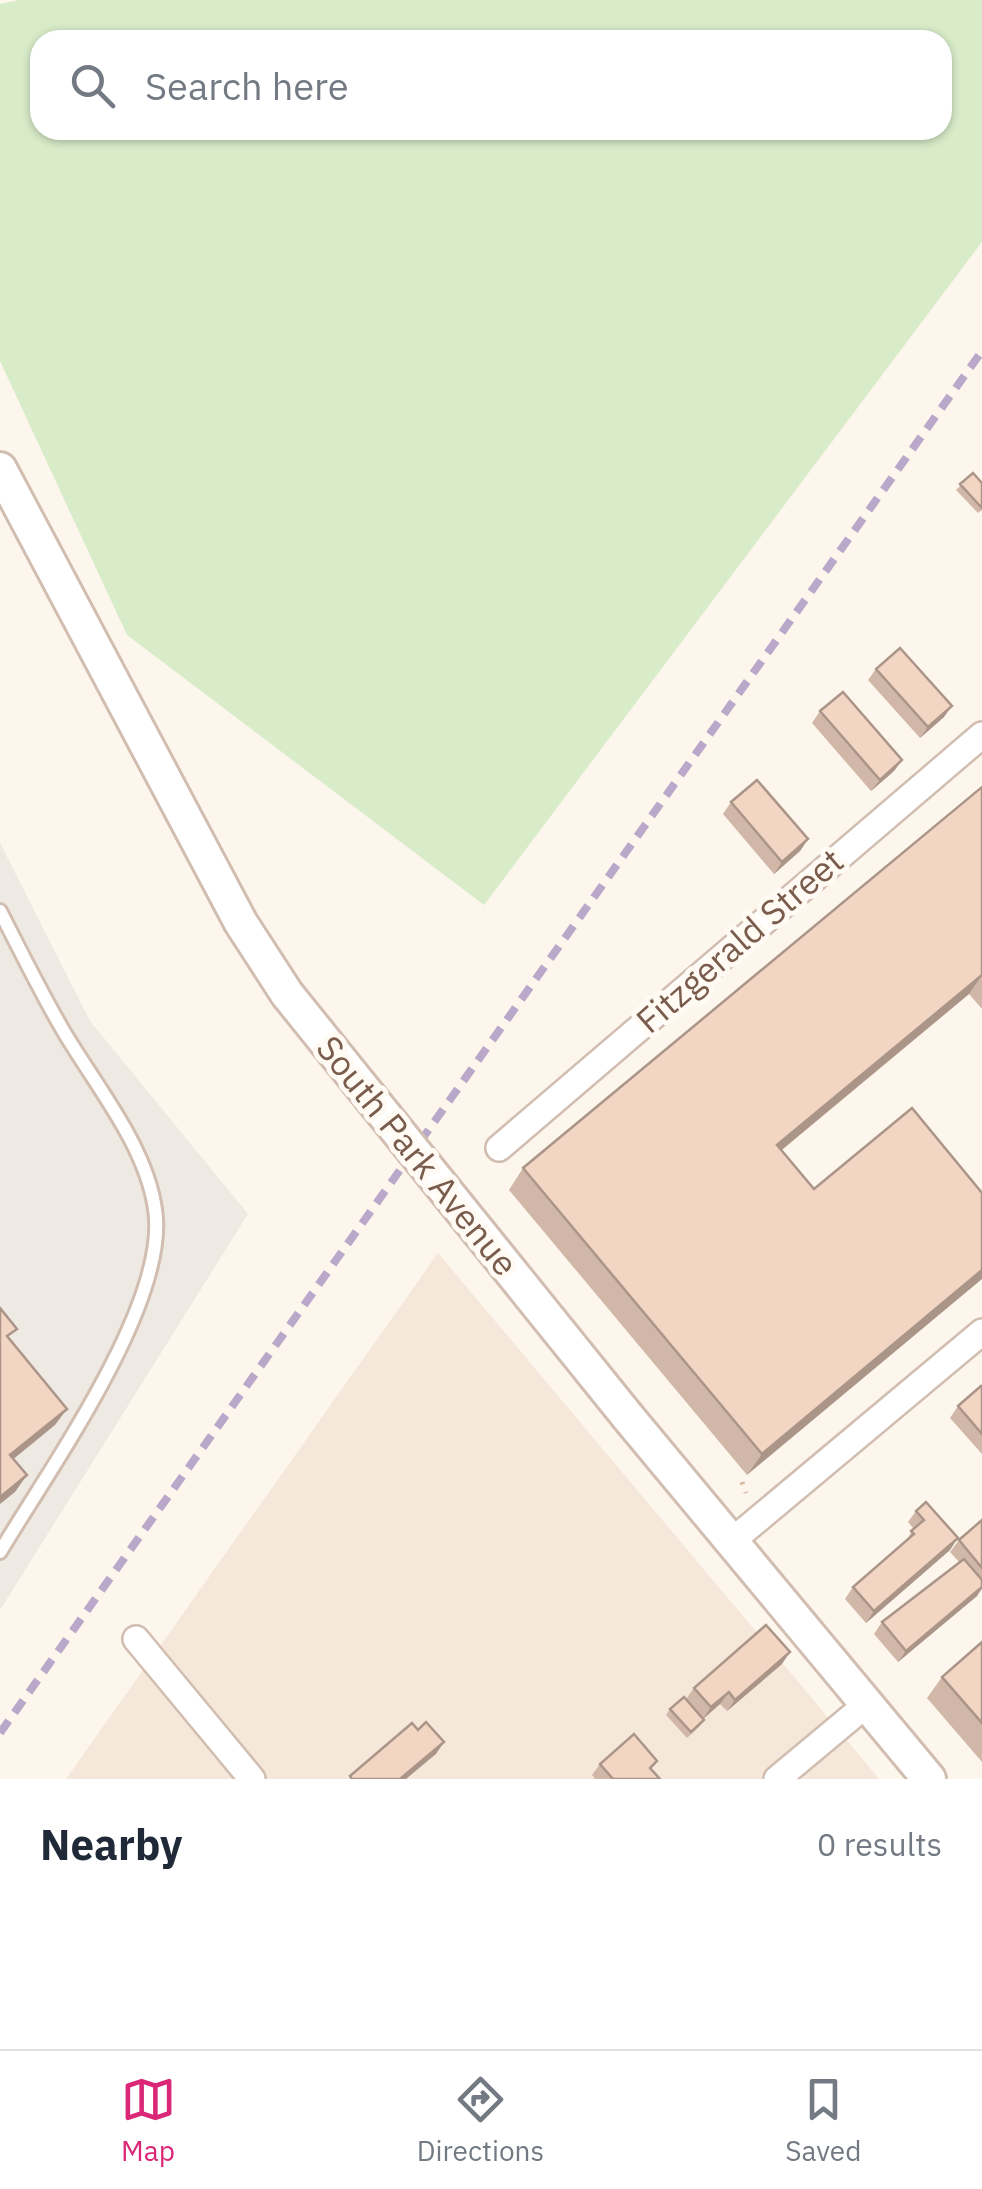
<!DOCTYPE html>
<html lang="en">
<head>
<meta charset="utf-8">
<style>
  :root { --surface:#fff; --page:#f2f2f3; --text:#1f2937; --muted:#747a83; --line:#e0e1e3; --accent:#db2777 }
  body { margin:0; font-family:"IBM Plex Sans",sans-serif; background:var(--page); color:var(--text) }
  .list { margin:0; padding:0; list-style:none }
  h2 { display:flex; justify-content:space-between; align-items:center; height:130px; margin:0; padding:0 40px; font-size:42px }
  h2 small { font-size:32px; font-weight:400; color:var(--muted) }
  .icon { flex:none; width:55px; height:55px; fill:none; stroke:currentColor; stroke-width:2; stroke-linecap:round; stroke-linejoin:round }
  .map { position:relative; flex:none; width:982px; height:1779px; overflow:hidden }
  .search { position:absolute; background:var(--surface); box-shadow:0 2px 8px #0004; left:30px; right:30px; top:30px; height:110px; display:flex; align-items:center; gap:25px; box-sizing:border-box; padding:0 35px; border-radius:30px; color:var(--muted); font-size:38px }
  .sheet { height:270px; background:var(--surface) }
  nav { display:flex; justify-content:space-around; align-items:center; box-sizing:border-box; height:140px; border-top:2px solid var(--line); background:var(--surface); font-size:28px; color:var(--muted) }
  nav a { display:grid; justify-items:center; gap:5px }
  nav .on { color:var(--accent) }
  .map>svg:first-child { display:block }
  .residential { fill:#f5e8da }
  .industrial { fill:#efe9e4 }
  .green { fill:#d8ecc9; fill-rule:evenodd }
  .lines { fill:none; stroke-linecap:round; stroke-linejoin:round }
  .service-casing { stroke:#d1beb0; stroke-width:18 }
  .minor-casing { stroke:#d1beb0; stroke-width:30 }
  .tertiary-casing { stroke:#d1beb0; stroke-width:38 }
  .path { stroke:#d9b8a5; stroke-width:5; stroke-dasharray:2.5 8; stroke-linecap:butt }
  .service { stroke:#fff; stroke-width:12 }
  .minor { stroke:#fff; stroke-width:25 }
  .tertiary { stroke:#fff; stroke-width:32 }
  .rail { stroke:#b9a8c9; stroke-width:8; stroke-dasharray:15 10; stroke-linecap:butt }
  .tertiary-bridge-casing { stroke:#d1beb0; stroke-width:38; stroke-linecap:butt }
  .tertiary-bridge { stroke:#fff; stroke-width:32 }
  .wall { fill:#d1b7a8 }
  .shaded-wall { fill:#aa9588 }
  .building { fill:#f3d5c3; stroke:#aa9588; stroke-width:2.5 }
  .labels { text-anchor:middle; stroke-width:10; stroke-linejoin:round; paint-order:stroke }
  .street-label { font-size:35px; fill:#7a5c4d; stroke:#fffaf3 }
</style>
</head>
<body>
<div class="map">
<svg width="982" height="1779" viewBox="0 0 982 1779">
  <rect width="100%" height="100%" fill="#fdf6ec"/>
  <!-- residential -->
  <path class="residential" d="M438,1253L811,1697L879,1779H66Z"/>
  <!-- industrial -->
  <path class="industrial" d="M0,843L90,1021L248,1214L0,1610Z"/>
  <!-- green -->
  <path class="green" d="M19,0H982V242L484,905L127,635L0,361V4ZM40,40H942V130H40Z"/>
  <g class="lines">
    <defs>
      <path id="service" d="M0,911C21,952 41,993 64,1032C96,1086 146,1146 155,1209C170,1302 48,1471 0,1552"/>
      <path id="minor" d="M499,1148L982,735
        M732,1541L982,1332
        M136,1639L252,1779
        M777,1779L867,1704"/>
      <path id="tertiary" d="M0,469L241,923L287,994
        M628,1417L929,1779"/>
    </defs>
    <!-- service casing -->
    <use href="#service" class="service-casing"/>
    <!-- minor casing -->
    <use href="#minor" class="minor-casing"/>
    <!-- tertiary casing -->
    <use href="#tertiary" class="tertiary-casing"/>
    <!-- path -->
    <path class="path" d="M742,1482L746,1493"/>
    <!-- service -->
    <use href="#service" class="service"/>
    <!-- minor -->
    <use href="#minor" class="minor"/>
    <!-- tertiary -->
    <use href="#tertiary" class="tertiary"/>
    <!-- rail -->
    <path class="rail" d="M0,1733L982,351"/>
    <defs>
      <path id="tertiary-bridge" d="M287,994L628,1417"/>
    </defs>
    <!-- tertiary-bridge casing -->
    <use href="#tertiary-bridge" class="tertiary-bridge-casing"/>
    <!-- tertiary-bridge -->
    <use href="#tertiary-bridge" class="tertiary-bridge"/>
  </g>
  <!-- wall -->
  <path class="wall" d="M973,473L982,510L978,513L956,490Z
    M876,669L944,717L920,738L868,680Z
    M820,711L902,760L894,771L871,791L812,723Z
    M982,787V1009L969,994L782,1150L814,1189L982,1193L747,1475L509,1190L523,1168Z
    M731,802L808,839L800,851L774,874L723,814Z
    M982,1387V1454L950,1418L958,1406Z
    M916,1511L950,1550L866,1623L845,1599L853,1587L904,1543L914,1529L908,1522Z
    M982,1520V1589L977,1596L898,1662L874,1634L882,1622L960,1563L950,1552L959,1540Z
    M982,1642V1762L927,1698L942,1677Z
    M782,1664L727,1711L720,1704L703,1719L686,1699L694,1688Z
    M670,1709L704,1720L700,1726L687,1738L666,1715Z
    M657,1761L651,1769L660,1779H595L592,1775L600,1764Z"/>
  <!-- shaded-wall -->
  <path class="shaded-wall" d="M952,706L944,717L920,738L928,727Z
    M902,760L894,771L871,791L880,780Z
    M808,839L800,851L774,874L782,862Z
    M982,975L969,994L762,1166L777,1145Z
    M982,1270V1279L747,1475L762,1454Z
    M67,1409L55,1425L0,1470L10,1455Z
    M27,1475L15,1492L0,1504V1497Z
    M958,1538L950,1550L866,1623L874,1611Z
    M982,1587L977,1596L898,1662L906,1651Z
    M790,1652L782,1664L727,1711L735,1700Z
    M729,1692L720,1704L703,1719L711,1707Z
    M444,1742L436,1754L406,1779H400Z"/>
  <!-- building -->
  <path class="building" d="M973,473L982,483V508L960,484Z
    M900,648L952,706L928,727L876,669Z
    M843,692L902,760L880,780L820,711Z
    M757,780L808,839L782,862L731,802Z
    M982,787V975L777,1145L814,1189L912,1108L982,1193V1270L762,1454L523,1168Z
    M0,1308L17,1329L7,1336L67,1409L10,1455L27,1475L0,1497Z
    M981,1386L982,1387V1434L958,1406Z
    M926,1502L958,1538L874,1611L853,1587L914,1534L911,1531L924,1520L916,1511Z
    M982,1520V1568L959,1540Z
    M964,1559L982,1580V1587L906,1651L882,1622Z
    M766,1625L790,1652L735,1700L729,1692L711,1707L694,1688Z
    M982,1642V1723L942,1677Z
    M684,1697L704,1720L691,1732L670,1709Z
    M426,1722L444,1742L400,1779H352L350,1776L412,1723L418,1730Z
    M634,1734L657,1761L650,1768L660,1779H613L600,1764Z"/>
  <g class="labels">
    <!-- street labels -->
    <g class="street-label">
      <text transform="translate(740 941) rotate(-41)" y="12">Fitzgerald Street</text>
      <text transform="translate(417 1156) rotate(51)" y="12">South Park Avenue</text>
    </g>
  </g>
</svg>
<div class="search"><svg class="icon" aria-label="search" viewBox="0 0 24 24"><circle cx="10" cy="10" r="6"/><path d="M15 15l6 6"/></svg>Search here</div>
</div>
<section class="sheet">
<h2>Nearby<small>0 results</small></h2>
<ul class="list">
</ul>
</section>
<nav>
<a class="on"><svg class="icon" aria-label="map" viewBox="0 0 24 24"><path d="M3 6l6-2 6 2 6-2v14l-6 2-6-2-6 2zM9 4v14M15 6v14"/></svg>Map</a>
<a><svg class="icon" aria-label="directions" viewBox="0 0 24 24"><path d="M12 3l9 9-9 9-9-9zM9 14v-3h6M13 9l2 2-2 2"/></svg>Directions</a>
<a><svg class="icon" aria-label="saved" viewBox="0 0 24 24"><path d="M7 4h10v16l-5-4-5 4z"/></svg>Saved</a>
</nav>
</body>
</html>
